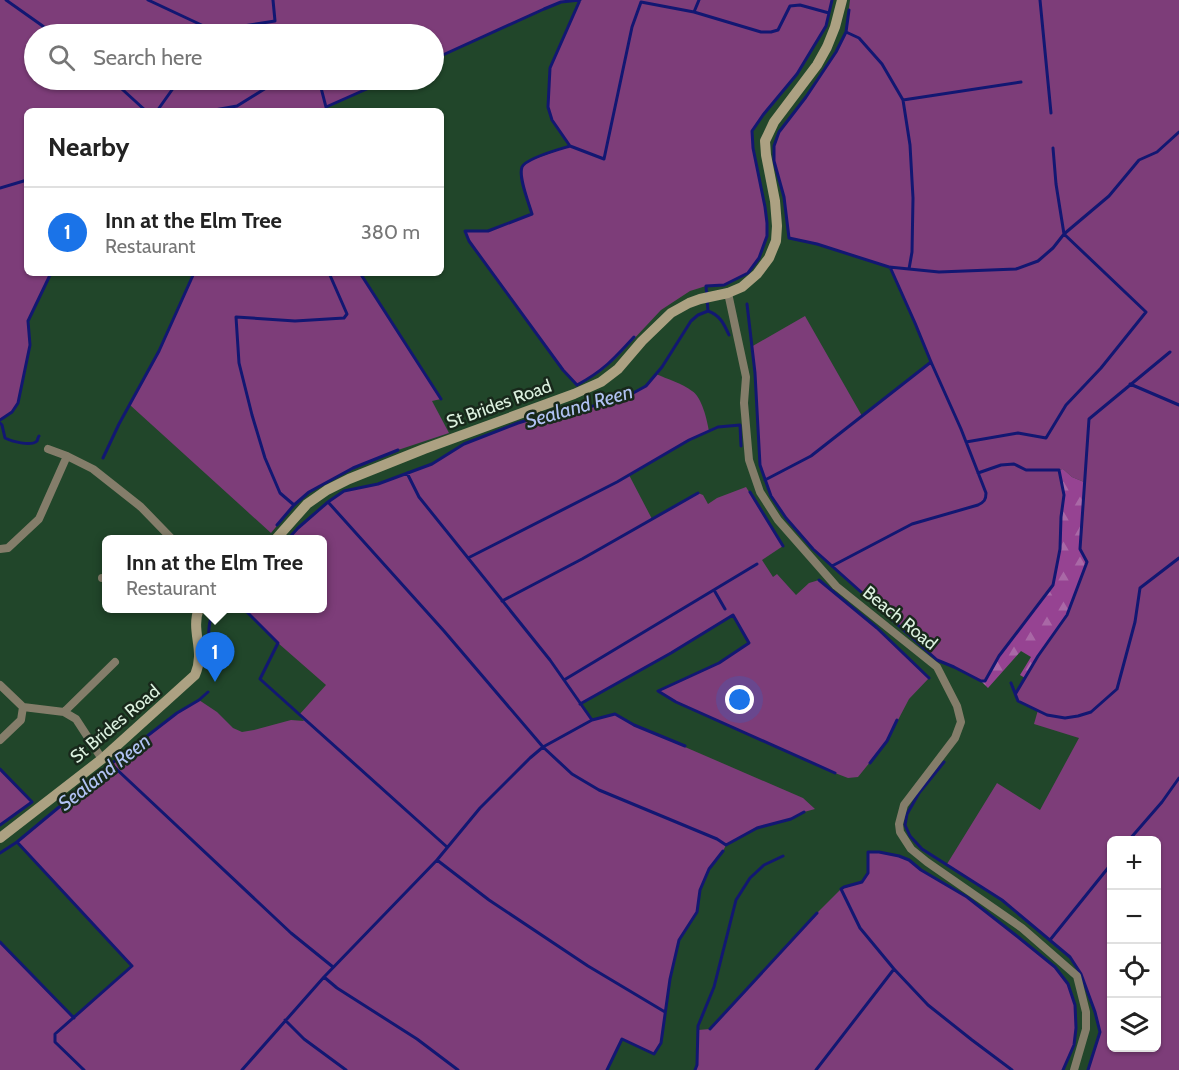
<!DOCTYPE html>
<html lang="en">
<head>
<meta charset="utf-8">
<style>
  :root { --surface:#fff; --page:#f2f2f2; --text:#222; --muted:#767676; --line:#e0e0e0; --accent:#1a73e8 }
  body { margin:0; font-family:Cabin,sans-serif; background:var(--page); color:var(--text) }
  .controls { position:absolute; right:18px; bottom:18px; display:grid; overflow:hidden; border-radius:9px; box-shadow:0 2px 4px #0004 }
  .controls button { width:54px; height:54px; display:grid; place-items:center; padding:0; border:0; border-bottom:2px solid var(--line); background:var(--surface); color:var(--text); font:30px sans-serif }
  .you { position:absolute; left:740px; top:700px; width:21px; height:21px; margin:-15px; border:4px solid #fff; border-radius:50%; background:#1a73e8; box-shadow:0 0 0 9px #1a73e833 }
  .badge { display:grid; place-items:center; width:39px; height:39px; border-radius:50%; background:var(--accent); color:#fff; font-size:20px; font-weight:700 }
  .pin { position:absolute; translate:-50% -50px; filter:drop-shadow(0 2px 3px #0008) }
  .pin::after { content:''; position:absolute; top:32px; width:21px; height:18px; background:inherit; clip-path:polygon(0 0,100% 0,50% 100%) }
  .popup { position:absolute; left:102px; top:535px; width:225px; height:78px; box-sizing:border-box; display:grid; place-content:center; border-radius:9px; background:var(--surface); filter:drop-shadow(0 2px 4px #0005); font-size:20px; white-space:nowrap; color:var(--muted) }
  .popup b { font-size:22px; color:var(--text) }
  .popup::after { content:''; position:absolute; left:50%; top:100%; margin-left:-12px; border:12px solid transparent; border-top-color:var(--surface) }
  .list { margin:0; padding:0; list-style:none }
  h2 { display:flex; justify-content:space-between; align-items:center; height:78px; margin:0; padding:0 24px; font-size:26px }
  h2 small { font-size:20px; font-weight:400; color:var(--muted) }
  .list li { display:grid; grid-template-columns:39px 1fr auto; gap:18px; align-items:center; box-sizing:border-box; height:90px; padding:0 24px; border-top:2px solid var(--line) }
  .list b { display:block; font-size:22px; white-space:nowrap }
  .list p { margin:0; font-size:20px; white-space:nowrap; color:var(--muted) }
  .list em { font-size:20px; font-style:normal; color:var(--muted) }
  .icon { flex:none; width:33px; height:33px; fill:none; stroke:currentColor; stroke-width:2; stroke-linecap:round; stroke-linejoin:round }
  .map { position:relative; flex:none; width:1179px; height:1070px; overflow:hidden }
  .search { position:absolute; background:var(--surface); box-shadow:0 2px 4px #0004; left:24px; top:24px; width:420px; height:66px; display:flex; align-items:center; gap:15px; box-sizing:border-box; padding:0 21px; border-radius:33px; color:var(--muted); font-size:22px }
  .panel { position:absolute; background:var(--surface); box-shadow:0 2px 4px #0004; left:24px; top:108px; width:420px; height:168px; border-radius:9px }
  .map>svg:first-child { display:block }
  .grass { fill:#7d3d79; fill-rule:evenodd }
  .forest { fill:url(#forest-firs) }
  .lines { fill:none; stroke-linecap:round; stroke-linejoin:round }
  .stream { stroke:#121772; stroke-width:3 }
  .street { stroke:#847d6a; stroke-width:8 }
  .secondary { stroke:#aca182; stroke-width:10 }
  .labels { text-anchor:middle; stroke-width:5; stroke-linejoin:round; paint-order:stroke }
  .street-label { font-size:18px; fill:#dcf1df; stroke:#18281b }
  .water-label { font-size:20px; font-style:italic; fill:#b1c2f3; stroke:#18281b }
</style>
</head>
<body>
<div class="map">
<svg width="1179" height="1070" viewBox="0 0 1179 1070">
  <defs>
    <pattern id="forest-firs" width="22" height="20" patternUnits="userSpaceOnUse" patternTransform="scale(1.5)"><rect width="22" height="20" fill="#964392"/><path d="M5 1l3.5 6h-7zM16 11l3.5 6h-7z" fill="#a968a6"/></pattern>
  </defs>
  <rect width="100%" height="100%" fill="#21462a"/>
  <!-- grass -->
  <path class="grass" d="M0,0H832L826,26L797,74L763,115L752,131L753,148L765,207L767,223V236L759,258L748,273L724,285L706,286L690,291L661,310L616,358L601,371L577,385L563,370L469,241L465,231H488L532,214L522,178L521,168L526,162L570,146L552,120L548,107L550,68L580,0L561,2L544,9L434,59V34H34V80H387L327,107V111H27V273H51L28,321L30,345L18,403L12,412L0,420Z
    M850,0H1179V1070H1088L1100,1032L1095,1012L1081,974L1070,957L1002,900L947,864L997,783L1040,810L1079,738L1034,724L1038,710L1018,701L1016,693L1038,656L1067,615L1087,562L1080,549L1084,482L1072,477L1063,469L1059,470L1064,495L1061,517L1060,549L1053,585L999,656L985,681H981L954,667L937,660L813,549L786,518L771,496L760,465L755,373L751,347L805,316L862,416L930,362L915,323L889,267L817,244L789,238L784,197L774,161V146L779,132L806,97L836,52L846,32ZM1112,840H1156V1048H1112Z
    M194,273H360L441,399L432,401L449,433L398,450L353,468L309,492L294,505L271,533L130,405L159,351Z
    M656,374C667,379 682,383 692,391C702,397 707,420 709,431L689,440L629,475L652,519L698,493L703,495L708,504L717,498L746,487L783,546L762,560L773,577L777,574L796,595L809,583L819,580L877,628L929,678L909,699L887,741L858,777L848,778L835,773L676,702L658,691L719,663L748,643L733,615L671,653L581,704L592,720L615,714L634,725L803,798L815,809L804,812L791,819L757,828L726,845L723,851L709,869L700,890L697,912L679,941L670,979L661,1043L654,1054L623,1039L607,1070H0V942L74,1017L132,966L17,842L111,764L177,713L199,700L217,712L233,728L242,732L254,730L291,720L304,721L299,715L326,685L278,643L243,609L323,608V540L287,539L298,528L328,502L344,491L378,484L432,464L464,444L518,423L557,411L593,406L626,397L646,386Z
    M0,769L32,802L0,825Z
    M868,852H879L899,856L909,860L921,870L967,897L1018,937L1055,967L1068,984L1075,1005L1076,1028L1074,1045L1063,1070H695L697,1065L698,1030L710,1029L817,913L841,889L844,887L862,882L868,873Z"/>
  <!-- forest -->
  <path class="forest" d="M1063,469L1072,477L1084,482L1080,549L1087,562L1067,615L1038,656L1025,678L1020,675L1031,657L1021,651L988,688L981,681H985L999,656L1053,585L1060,549L1061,517L1064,495L1059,470Z"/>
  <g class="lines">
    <!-- stream -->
    <path class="stream" d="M6,0L54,34
      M148,0L210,29L211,34
      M580,0L550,68L548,107L552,120L570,146L604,159L632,27L641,2L694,12L761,32H771L778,30L790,6L800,5L829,13
      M1040,0L1051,113
      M849,10L846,32L836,52L806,97L779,132L774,146V161L784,197L789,238L817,244L889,267L939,272L1016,269L1038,261L1053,248L1064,234L1109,196L1139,160L1157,152L1179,132
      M694,12L699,0
      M224,29L275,21L273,0
      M846,32L859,38L882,64L903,100L910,145L913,198L912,252L909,269
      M434,59L544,9L561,2L580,0
      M112,80L146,111
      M319,80L327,111
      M903,100L1021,82
      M326,107L387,80
      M157,111L179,80
      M209,111L237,106L279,80
      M570,146C560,149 526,158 522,167C518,177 529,203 532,214L488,231H465L469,241L563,370L577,385C603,371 614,359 634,337
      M0,188L27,180
      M360,273L441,399
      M747,304L755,373L760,465L771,496L786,518L813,549L937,660L954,667L981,681H985L999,656L1053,585L1060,549L1061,517L1064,495L1059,470H1026L1014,464L1001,465L978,473
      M708,311C720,315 724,324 729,335
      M1130,384L1179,405
      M0,420L12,412L18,403L30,345L28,321L51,273
      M0,423L2,425L5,438C11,441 31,447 37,441C38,439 38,437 39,436
      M966,442L1018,433L1046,438L1066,405L1101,368L1146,312L1064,234L1056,184L1053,148
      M103,458L119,424L159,351L194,273
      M407,473L419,497L550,660L592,720
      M765,480L811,456L931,362
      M750,492L783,546
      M328,502L444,631L543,747L572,774L599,790L717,839L726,845L757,828L791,819L804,812
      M294,505L280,493L265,458L252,415L239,363L236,317L295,321L344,318L347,314L329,273
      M277,525L294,505L309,492L353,468L398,450
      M287,540L298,528L328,502L344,491L378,484L432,464L464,444L518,423L557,411L593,406L626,397L646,386L662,367L691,321L698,315L708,311L706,286L724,285L748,273L759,258L767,236V223L765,207L753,148L752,131L763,115L797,74L826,26L832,0
      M468,558L617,482L689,440L718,427L740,425L741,446
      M832,566L912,524L978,505C984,502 986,500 986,493L961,429L931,362L915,323L890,267
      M819,580L877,628L929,678
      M714,590L725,609
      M502,601L582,559L698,493
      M243,608L278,643L260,679L447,847
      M208,650C209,636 207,619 216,608
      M564,680L757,564
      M1011,683L1018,701L1047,715L1065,718L1078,716L1091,712L1117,689L1135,622L1140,588L1179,558
      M1016,693L1038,656L1067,615L1087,562L1080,549L1089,419L1170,352
      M580,704L671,653L733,615L749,643L719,663L658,691L676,702L835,773
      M944,762L919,793L907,814L905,825L910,836L922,849L1002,900L1070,957L1081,974L1095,1012L1100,1032L1088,1070
      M870,763L887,741L897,720
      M111,764L291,933L333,967
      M0,769L32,802L0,825
      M1129,840L1162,802L1179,778
      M17,842L132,966L55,1034V1042L84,1070
      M0,853L17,842L111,764L177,713L199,700L208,692
      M437,860L489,900L588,966L665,1012
      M1050,940L1112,863
      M0,942L74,1018
      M324,977L337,988L417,1039L458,1070
      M285,1020L304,1039L346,1070
      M710,1029L817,913
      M242,1070L324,977L437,860L480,808L530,758L543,747L592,720L615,714L634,725L685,746
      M607,1070L622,1039L654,1054L661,1043L670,979L679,940L697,912L700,890L709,869L723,851
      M695,1070L697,1065L698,1026L714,987L736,900L750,878L764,865L783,856
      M816,1070L894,969
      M1012,1070L972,1040L928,1005L894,969L860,928L841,889L844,887L862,882L868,873V852H879L899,856L909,860L921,870L967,897L1018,937L1055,967L1068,984L1075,1005L1076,1028L1074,1045L1063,1070"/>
    <!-- street -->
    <path class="street" d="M728,293L746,377L744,403L749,460L760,492L778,520L836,586L937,667L957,706L961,722L955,738L904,805L899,824L900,832L911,849L927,862L1022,928L1077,976L1086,1012V1029L1074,1070
      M48,449L67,456L93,469L141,507L173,540
      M0,549L8,548L39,519L67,456
      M102,578H107
      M0,685L23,707L64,712L76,719L102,759
      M64,712L115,662
      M0,740L21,720L23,707"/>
    <!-- secondary -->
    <path class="secondary" d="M275,540L307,504L327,490L349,479L424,449L574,394L601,382L618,369L642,341L671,313L689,303L700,299L728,293L742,287L757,274L769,258L776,241L777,226L775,201L766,155L765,141L774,122L817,65L827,47L835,27L842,0
      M0,838L102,759L195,675C206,650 190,632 199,608"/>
  </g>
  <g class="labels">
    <!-- street labels -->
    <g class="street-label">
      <text transform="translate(499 404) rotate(-20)" y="6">St Brides Road</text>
      <text transform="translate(900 618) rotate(39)" y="6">Beach Road</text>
      <text transform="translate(115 724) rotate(-40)" y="6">St Brides Road</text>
    </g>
    <!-- water labels -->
    <g class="water-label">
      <text transform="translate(579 406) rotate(-16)" y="7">Sealand Reen</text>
      <text transform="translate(104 772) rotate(-38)" y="7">Sealand Reen</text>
    </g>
  </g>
</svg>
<div class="controls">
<button>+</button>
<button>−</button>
<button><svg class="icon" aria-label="locate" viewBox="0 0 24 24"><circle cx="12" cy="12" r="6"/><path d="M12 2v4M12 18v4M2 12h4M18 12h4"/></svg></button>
<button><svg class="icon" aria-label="layers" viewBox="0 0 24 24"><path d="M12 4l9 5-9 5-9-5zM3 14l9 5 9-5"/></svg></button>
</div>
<div class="you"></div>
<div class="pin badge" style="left:215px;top:682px">1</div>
<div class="popup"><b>Inn at the Elm Tree</b>Restaurant</div>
<div class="search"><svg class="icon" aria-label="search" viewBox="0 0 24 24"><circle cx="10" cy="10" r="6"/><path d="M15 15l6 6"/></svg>Search here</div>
<section class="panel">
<h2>Nearby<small></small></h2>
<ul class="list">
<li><span class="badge">1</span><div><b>Inn at the Elm Tree</b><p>Restaurant</p></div><em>380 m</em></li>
</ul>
</section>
</div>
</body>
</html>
